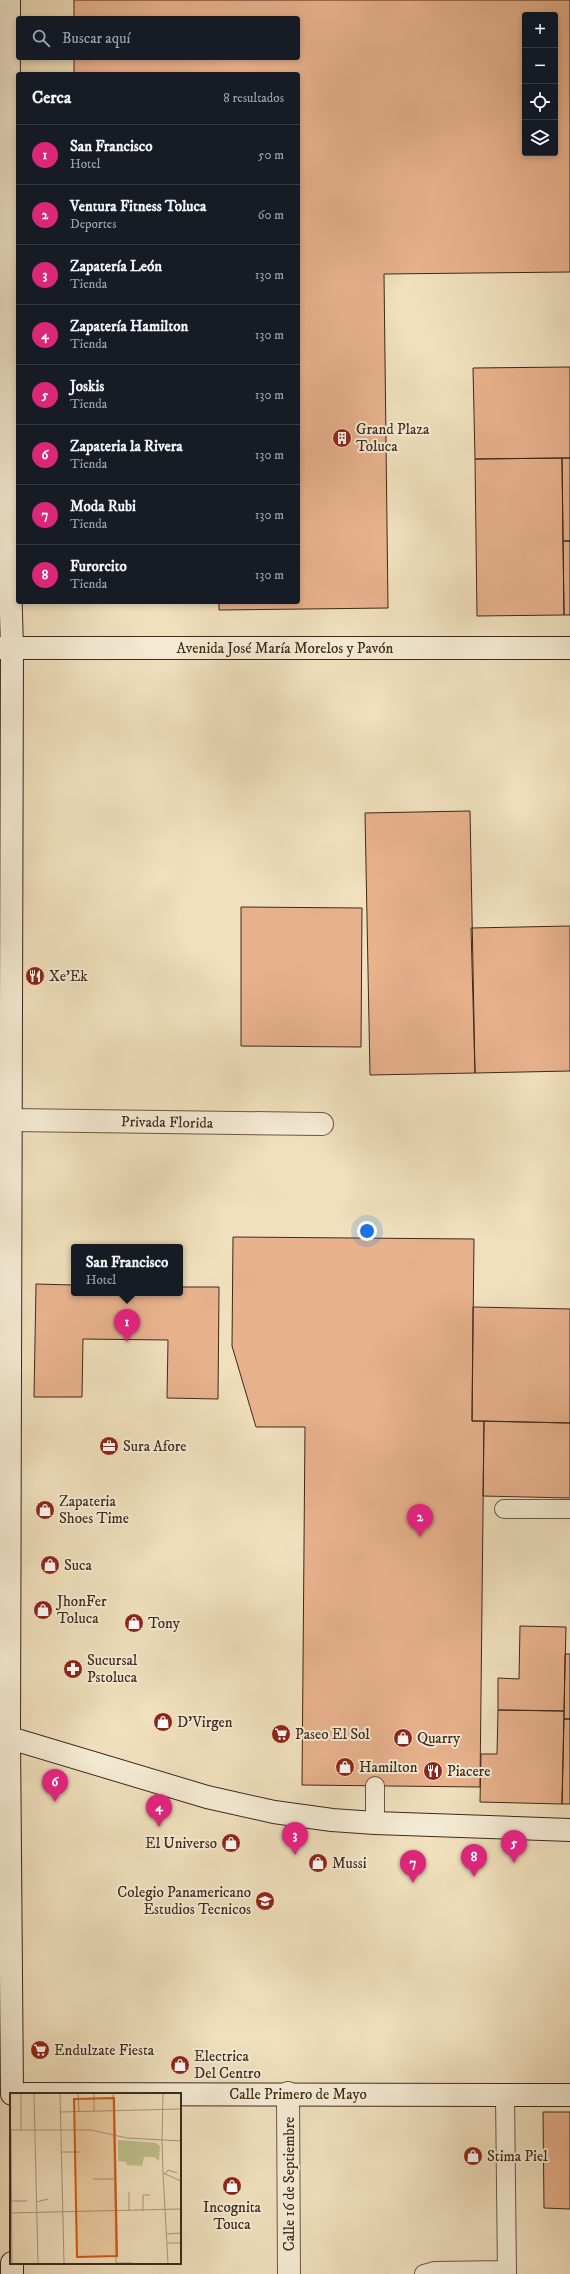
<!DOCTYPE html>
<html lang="es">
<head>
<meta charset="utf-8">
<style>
  :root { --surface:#171b24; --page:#20242c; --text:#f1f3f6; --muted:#9ea1a6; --line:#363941; --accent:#db2777 }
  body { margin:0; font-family:"IM FELL DW Pica",serif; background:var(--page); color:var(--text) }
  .controls { position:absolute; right:12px; top:12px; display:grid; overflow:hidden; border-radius:4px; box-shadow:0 2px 6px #0003 }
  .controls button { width:36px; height:36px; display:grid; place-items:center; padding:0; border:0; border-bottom:1px solid var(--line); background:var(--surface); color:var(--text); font:20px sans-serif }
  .you { position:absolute; left:367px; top:1231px; width:14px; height:14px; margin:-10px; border:3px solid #fff; border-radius:50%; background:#1a73e8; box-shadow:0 0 0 6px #1a73e833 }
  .badge { display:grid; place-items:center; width:26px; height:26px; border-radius:50%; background:var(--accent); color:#fff; font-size:13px; font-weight:700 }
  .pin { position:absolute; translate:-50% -33px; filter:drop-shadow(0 1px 2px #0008) }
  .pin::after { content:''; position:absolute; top:21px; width:14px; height:12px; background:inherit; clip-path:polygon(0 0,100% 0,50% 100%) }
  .popup { position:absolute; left:71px; top:1244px; width:112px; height:52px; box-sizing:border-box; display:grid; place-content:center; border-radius:4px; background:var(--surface); filter:drop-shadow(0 1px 3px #0005); font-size:13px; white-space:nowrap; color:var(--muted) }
  .popup b { font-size:15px; color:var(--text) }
  .popup::after { content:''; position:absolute; left:50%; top:100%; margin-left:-8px; border:8px solid transparent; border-top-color:var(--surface) }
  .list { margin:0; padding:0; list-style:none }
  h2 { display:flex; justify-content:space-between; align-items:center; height:52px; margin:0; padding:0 16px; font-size:17px }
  h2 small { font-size:13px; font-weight:400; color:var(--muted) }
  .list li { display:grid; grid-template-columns:26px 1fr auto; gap:12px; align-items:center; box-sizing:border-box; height:60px; padding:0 16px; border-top:1px solid var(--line) }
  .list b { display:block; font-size:15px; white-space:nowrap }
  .list p { margin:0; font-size:13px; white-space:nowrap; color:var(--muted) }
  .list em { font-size:13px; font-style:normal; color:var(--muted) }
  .icon { flex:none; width:22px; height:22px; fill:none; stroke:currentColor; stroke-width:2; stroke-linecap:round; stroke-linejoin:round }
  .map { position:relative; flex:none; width:570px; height:2274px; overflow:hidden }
  .search { position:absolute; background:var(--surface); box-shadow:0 2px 6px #0003; left:16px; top:16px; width:284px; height:44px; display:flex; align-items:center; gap:10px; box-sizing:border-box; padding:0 14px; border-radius:4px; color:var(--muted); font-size:15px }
  .panel { position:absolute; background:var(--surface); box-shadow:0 2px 6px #0003; left:16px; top:72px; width:284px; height:532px; border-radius:4px }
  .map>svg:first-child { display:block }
  .building { fill:#e8b28d; stroke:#3d291e; fill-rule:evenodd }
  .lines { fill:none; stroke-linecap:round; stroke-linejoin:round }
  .service-casing { stroke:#6a5746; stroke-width:20 }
  .minor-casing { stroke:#6a5746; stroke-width:24 }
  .secondary-casing { stroke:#3d291e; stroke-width:24 }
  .service { stroke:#f5ebd4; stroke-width:18 }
  .minor { stroke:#f5ebd4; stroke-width:22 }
  .secondary { stroke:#f5ebd4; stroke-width:22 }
  .labels { text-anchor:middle; stroke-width:4; stroke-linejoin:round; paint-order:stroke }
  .poi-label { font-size:15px; fill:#3d291e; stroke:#f5ebd4; text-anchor:start }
  .street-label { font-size:15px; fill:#3d291e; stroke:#f5ebd4 }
  .inset-road { fill:none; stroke:#a8977d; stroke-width:1 }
  .view { fill:#d7540e; fill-opacity:0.15; stroke:#d7540e; stroke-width:2 }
  .inset-edge { fill:none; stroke:#3d291e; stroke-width:2 }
</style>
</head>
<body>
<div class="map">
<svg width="570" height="2274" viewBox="0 0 570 2274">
  <rect width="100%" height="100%" fill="#f0e0bd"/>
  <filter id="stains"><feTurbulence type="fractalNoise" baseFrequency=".005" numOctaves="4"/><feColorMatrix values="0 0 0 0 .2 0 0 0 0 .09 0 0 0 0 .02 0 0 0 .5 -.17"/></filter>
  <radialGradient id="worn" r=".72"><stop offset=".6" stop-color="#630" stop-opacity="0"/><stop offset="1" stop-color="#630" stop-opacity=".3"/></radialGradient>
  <!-- building -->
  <path class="building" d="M74,0H570V272L384,274L388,608L219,610V602H298V74H74V58H298V18H74ZM525,15H555V153H525Z
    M570,367V458L475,459L473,368Z
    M562,458H570V541H563Z
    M562,458L564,615L477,616L475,459Z
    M563,541H570V615H564Z
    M470,811L475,1073L370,1075L365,813Z
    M241,907L362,908L361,1047L241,1046Z
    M570,926V1071L475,1073L471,928Z
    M233,1237L474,1239L472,1421H484L480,1787L302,1785L305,1427H256L232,1346Z
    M36,1284L74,1285V1293H180V1287H219L218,1399L167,1398L168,1340L83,1339L82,1397H34Z
    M473,1307L570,1309V1423L472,1421Z
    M484,1421L570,1423V1498L483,1496Z
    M520,1626L566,1627L564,1711L498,1710V1678L519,1679Z
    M565,1654H570V1719H564Z
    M498,1710L564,1711L562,1804L480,1802L481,1754H497Z
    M564,1719H570V1804H562Z
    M543,2112H570V2209L544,2208Z"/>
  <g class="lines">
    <defs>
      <path id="service" d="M504,1509H570
        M375,1786V1823
        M505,2094L507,2274
        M424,2274L435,2271L507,2270"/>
      <path id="minor" d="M11,1120L322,1124
        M288,2093L289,2274"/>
      <path id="secondary" d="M9,0L8,512L12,648L9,1737L12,2094
        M0,648H570
        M0,1735L207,1797L274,1812L332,1820L375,1823L570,1830
        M26,2094L570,2095
        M12,2263V2274"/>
    </defs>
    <!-- service casing -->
    <use href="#service" class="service-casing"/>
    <!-- minor casing -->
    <use href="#minor" class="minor-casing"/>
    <!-- secondary casing -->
    <use href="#secondary" class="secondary-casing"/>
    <!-- service -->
    <use href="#service" class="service"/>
    <!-- minor -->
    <use href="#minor" class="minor"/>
    <!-- secondary -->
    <use href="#secondary" class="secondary"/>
  </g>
  <!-- icons -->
  <defs>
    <symbol id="building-disc" viewBox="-11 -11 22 22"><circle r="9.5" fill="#8f2418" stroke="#f5ebd4"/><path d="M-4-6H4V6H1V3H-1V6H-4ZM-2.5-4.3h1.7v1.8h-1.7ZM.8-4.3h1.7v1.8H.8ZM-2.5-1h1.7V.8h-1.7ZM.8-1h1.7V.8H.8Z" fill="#fff"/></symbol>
    <symbol id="restaurant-disc" viewBox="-11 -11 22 22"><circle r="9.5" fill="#8f2418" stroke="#f5ebd4"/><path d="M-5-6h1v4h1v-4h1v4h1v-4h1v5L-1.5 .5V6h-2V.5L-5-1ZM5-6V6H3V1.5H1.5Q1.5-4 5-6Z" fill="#fff"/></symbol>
    <symbol id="office-disc" viewBox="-11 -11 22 22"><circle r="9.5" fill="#8f2418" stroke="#f5ebd4"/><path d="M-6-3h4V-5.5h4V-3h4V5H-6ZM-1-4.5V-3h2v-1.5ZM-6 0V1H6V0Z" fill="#fff"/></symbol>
    <symbol id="shop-disc" viewBox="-11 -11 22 22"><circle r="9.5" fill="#8f2418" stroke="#f5ebd4"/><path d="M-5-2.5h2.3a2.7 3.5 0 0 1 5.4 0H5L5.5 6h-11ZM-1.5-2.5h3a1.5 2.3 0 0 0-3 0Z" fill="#fff"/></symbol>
    <symbol id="pharmacy-disc" viewBox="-11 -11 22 22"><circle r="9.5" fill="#8f2418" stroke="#f5ebd4"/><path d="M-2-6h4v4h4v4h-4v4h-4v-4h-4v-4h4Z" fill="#fff"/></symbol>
    <symbol id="supermarket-disc" viewBox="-11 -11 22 22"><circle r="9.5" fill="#8f2418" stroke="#f5ebd4"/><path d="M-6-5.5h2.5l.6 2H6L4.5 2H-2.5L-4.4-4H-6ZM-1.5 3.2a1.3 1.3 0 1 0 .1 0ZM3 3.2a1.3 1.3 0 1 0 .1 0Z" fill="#fff"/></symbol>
    <symbol id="school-disc" viewBox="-11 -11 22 22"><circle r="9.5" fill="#8f2418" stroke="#f5ebd4"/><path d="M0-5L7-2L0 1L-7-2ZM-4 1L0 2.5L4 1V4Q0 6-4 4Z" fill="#fff"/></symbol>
  </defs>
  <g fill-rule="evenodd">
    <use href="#building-disc" x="331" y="427" width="22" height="22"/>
    <use href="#restaurant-disc" x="24" y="965" width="22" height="22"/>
    <use href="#office-disc" x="98" y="1435" width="22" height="22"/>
    <use href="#shop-disc" x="34" y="1499" width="22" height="22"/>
    <use href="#shop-disc" x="39" y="1554" width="22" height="22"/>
    <use href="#shop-disc" x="32" y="1599" width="22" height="22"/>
    <use href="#shop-disc" x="123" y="1612" width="22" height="22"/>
    <use href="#pharmacy-disc" x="62" y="1658" width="22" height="22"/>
    <use href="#shop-disc" x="152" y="1711" width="22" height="22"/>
    <use href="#supermarket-disc" x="270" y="1723" width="22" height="22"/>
    <use href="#shop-disc" x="392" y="1727" width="22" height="22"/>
    <use href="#shop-disc" x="334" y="1756" width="22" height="22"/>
    <use href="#restaurant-disc" x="422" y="1760" width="22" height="22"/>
    <use href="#shop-disc" x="220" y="1832" width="22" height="22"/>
    <use href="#shop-disc" x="307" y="1852" width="22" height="22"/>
    <use href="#school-disc" x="254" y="1890" width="22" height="22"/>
    <use href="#supermarket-disc" x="29" y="2039" width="22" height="22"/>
    <use href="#shop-disc" x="169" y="2054" width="22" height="22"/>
    <use href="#shop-disc" x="462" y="2145" width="22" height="22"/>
    <use href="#shop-disc" x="221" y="2175" width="22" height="22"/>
  </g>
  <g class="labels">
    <!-- poi labels -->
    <g class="poi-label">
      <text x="356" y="434">Grand Plaza<tspan x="356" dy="17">Toluca</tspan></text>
      <text x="49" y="981">Xe'Ek</text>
      <text x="123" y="1451">Sura Afore</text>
      <text x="59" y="1506">Zapateria<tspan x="59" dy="17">Shoes Time</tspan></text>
      <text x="64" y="1570">Suca</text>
      <text x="57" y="1606">JhonFer<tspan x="57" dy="17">Toluca</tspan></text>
      <text x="148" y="1628">Tony</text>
      <text x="87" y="1665">Sucursal<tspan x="87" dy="17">Pstoluca</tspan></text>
      <text x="177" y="1727">D'Virgen</text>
      <text x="295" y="1739">Paseo El Sol</text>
      <text x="417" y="1743">Quarry</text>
      <text x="359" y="1772">Hamilton</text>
      <text x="447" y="1776">Piacere</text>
      <text x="217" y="1848" text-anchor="end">El Universo</text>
      <text x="332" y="1868">Mussi</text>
      <text x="251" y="1897" text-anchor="end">Colegio Panamericano<tspan x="251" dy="17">Estudios Tecnicos</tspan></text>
      <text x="54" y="2055">Endulzate Fiesta</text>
      <text x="194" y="2061">Electrica<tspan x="194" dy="17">Del Centro</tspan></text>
      <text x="487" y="2161">Stima Piel</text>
      <text x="232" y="2212" text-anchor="middle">Incognita<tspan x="232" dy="17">Touca</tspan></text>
    </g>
    <!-- street labels -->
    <g class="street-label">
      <text x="285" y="653">Avenida José María Morelos y Pavón</text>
      <text transform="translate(167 1122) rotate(1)" y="5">Privada Florida</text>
      <text x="298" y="2099">Calle Primero de Mayo</text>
      <text transform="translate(289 2184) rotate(-90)" y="5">Calle 16 de Septiembre</text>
    </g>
  </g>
  <!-- overview -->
  <g transform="translate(10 2093)">
    <rect width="171" height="171" fill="#f0e0bd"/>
    <path d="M108,47L146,50L150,53L149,68L144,64H134L132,73L117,72L116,69L108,68Z" fill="#c0c18d"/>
    <path class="inset-road" d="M11,0V37M24,0L28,171M50,0L54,171M68,0L69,18M84,0V18M103,0L106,171M50,19L171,16M0,37H81L117,45L171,48M1,37L2,171M152,48L153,0M152,48L153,80L171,88M51,59H70M153,80L158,171M155,81L158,77L167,80M83,86H104M119,99V118M1,108H17M26,109L38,106M133,118V102H140M0,120L171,116M157,141L171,140M157,150H171M106,170H123"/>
    <path class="view" d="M104,5L107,163L67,164L64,6Z"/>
    <rect width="171" height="171" class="inset-edge"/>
  </g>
  <rect width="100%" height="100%" filter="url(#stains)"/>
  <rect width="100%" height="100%" fill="url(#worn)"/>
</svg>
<div class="controls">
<button>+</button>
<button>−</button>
<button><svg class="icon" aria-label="locate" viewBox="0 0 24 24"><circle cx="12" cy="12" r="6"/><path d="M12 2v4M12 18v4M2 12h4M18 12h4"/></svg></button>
<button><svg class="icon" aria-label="layers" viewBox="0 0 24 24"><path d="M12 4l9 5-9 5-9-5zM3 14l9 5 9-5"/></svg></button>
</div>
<div class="you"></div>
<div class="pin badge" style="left:127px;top:1342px">1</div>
<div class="popup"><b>San Francisco</b>Hotel</div>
<div class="pin badge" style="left:420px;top:1537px">2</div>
<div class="pin badge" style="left:295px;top:1855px">3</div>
<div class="pin badge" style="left:159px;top:1827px">4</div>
<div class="pin badge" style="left:514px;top:1863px">5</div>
<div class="pin badge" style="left:55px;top:1802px">6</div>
<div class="pin badge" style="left:413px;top:1883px">7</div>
<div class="pin badge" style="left:474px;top:1877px">8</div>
<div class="search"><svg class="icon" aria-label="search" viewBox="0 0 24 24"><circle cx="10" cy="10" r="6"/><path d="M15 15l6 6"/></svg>Buscar aquí</div>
<section class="panel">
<h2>Cerca<small>8 resultados</small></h2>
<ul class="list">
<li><span class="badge">1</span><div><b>San Francisco</b><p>Hotel</p></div><em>50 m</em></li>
<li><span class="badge">2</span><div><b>Ventura Fitness Toluca</b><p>Deportes</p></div><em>60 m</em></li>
<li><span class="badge">3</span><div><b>Zapatería León</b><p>Tienda</p></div><em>130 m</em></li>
<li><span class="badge">4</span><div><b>Zapatería Hamilton</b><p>Tienda</p></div><em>130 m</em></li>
<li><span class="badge">5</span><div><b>Joskis</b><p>Tienda</p></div><em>130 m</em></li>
<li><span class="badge">6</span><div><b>Zapateria la Rivera</b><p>Tienda</p></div><em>130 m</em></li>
<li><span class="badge">7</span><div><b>Moda Rubi</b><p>Tienda</p></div><em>130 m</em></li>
<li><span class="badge">8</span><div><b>Furorcito</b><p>Tienda</p></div><em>130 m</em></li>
</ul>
</section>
</div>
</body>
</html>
